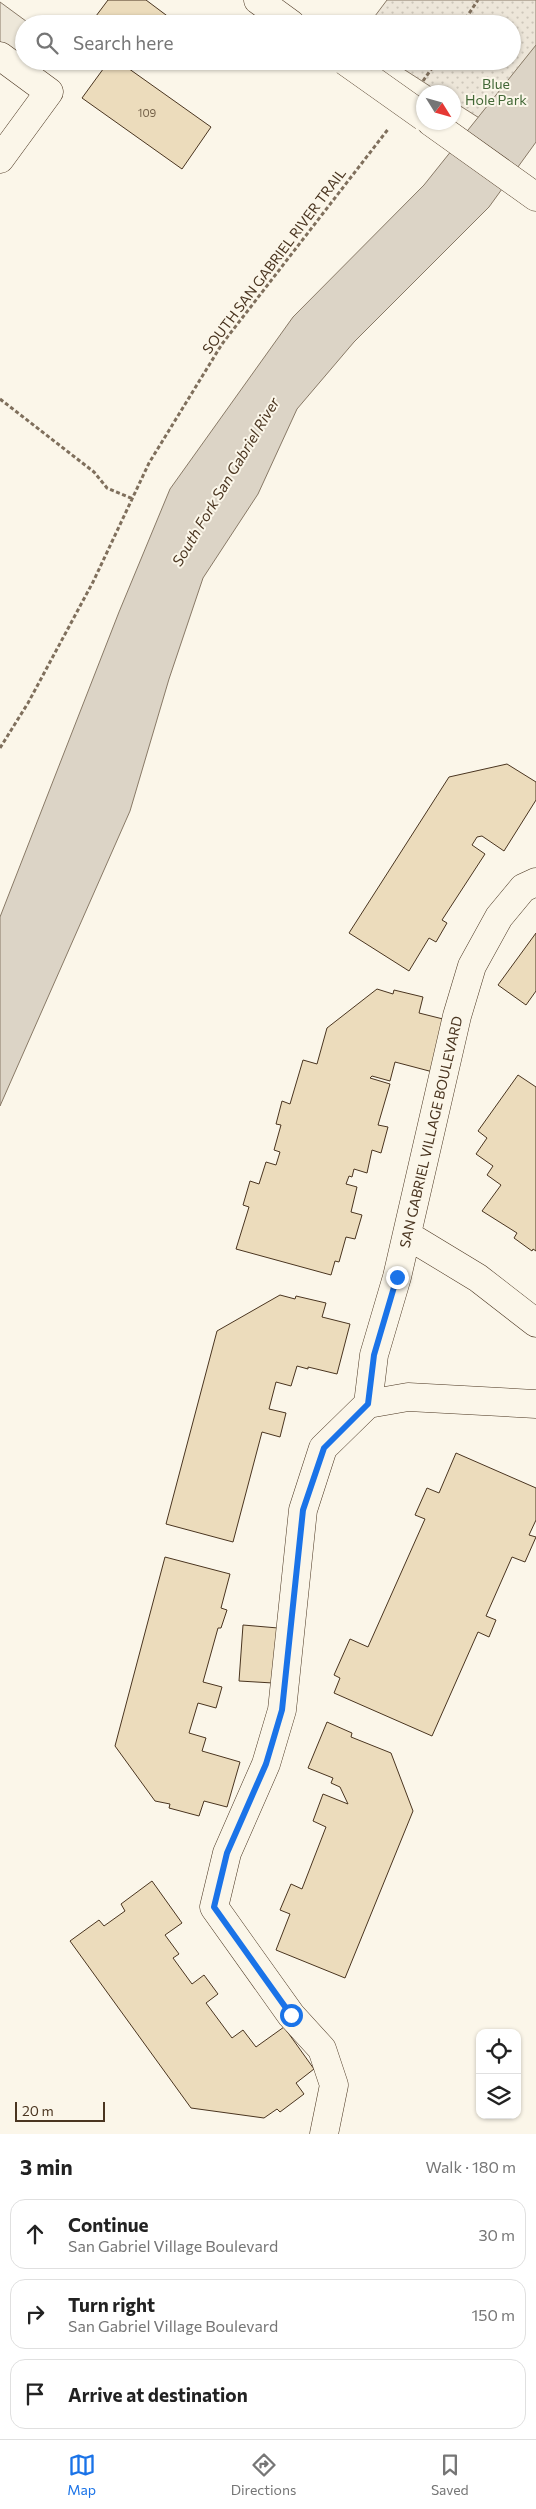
<!DOCTYPE html>
<html lang="en">
<head>
<meta charset="utf-8">
<style>
  :root { --surface:#fff; --page:#f2f2f2; --text:#222; --muted:#767676; --line:#e0e0e0; --accent:#1a73e8 }
  body { margin:0; font-family:Commissioner,sans-serif; background:var(--page); color:var(--text) }
  .controls { position:absolute; right:15px; bottom:15px; display:grid; overflow:hidden; border-radius:10px; box-shadow:0 1px 4px #0004 }
  .controls button { width:45px; height:45px; display:grid; place-items:center; padding:0; border:0; border-bottom:1px solid var(--line); background:var(--surface); color:var(--text); font:25px sans-serif }
  .compass { position:absolute; left:416px; top:85px; width:45px; height:45px; border-radius:50%; background:var(--surface); box-shadow:0 1px 4px #0004; rotate:127deg }
  .scale { position:absolute; left:15px; bottom:12px; width:90px; box-sizing:border-box; padding-left:5px; border:2px solid #4a3520; border-top:0; font-size:14px; line-height:18px; white-space:nowrap; color:#4a3520; -webkit-text-stroke:4px #fbf6e9; paint-order:stroke }
  .stop { position:absolute; width:15px; height:15px; margin:-11px; border:4px solid #1a73e8; border-radius:50%; background:#fff }
  .stop.end { background:#1a73e8; border-color:#fff; box-shadow:0 1px 5px #0008 }
  .list { margin:0; padding:0; list-style:none }
  h2 { display:flex; justify-content:space-between; align-items:center; height:65px; margin:0; padding:0 20px; font-size:21px }
  h2 small { font-size:16px; font-weight:400; color:var(--muted) }
  .list li { display:grid; grid-template-columns:32px 1fr auto; gap:15px; align-items:center; box-sizing:border-box; height:70px; margin:0 10px 10px; padding:0 10px; border:1px solid var(--line); border-radius:15px }
  .list b { display:block; font-size:19px; white-space:nowrap }
  .list p { margin:0; font-size:16px; white-space:nowrap; color:var(--muted) }
  .list em { font-size:16px; font-style:normal; color:var(--muted) }
  .icon { flex:none; width:28px; height:28px; fill:none; stroke:currentColor; stroke-width:2; stroke-linecap:round; stroke-linejoin:round }
  .map { position:relative; flex:none; width:536px; height:2134px; overflow:hidden }
  .search { position:absolute; background:var(--surface); box-shadow:0 1px 4px #0004; left:15px; right:15px; top:15px; height:55px; display:flex; align-items:center; gap:12px; box-sizing:border-box; padding:0 18px; border-radius:28px; color:var(--muted); font-size:19px }
  .sheet { height:305px; background:var(--surface) }
  nav { display:flex; justify-content:space-around; align-items:center; box-sizing:border-box; height:70px; border-top:1px solid var(--line); background:var(--surface); font-size:14px; color:var(--muted) }
  nav a { display:grid; justify-items:center; gap:2px }
  nav .on { color:var(--accent) }
  .map>svg:first-child { display:block }
  .grass { fill:url(#grass-dots); stroke:#887966 }
  .parking { fill:#ede7d9; stroke:#887966 }
  .water { fill:#dcd4c6; stroke:#887966 }
  .building { fill:#ecdcbc; stroke:#4a3520 }
  .lines { fill:none; stroke-linecap:round; stroke-linejoin:round }
  .minor-casing { stroke:#4a3520; stroke-width:29 }
  .major-casing { stroke:#4a3520; stroke-width:29 }
  .path { stroke:#7f6f5c; stroke-width:3; stroke-dasharray:4 2.5; stroke-linecap:butt }
  .minor { stroke:#fbf6e9; stroke-width:28 }
  .major { stroke:#fbf6e9; stroke-width:28 }
  .major-bridge-casing { stroke:#4a3520; stroke-width:29; stroke-linecap:butt }
  .major-bridge { stroke:#fbf6e9; stroke-width:28 }
  .route { stroke:#1a73e8; stroke-width:6 }
  .labels { text-anchor:middle; stroke-width:4; stroke-linejoin:round; paint-order:stroke }
  .number-label { font-size:11px; fill:#725f47 }
  .park-label { font-size:14px; fill:#436837; stroke:#fbf6e9 }
  .street-label { font-size:14px; fill:#4a3520; stroke:#fbf6e9 }
  .water-label { font-size:15px; font-style:italic; fill:#4a3520; stroke:#fbf6e9 }
</style>
</head>
<body>
<div class="map">
<svg width="536" height="2134" viewBox="0 0 536 2134">
  <defs>
    <pattern id="grass-dots" width="8" height="8" patternUnits="userSpaceOnUse" patternTransform="scale(1.25)"><rect width="8" height="8" fill="#ede6d9"/><path d="M2 2h.1M6 6h.1" fill="none" stroke="#cdc6ba" stroke-width="1.8" stroke-linecap="round"/></pattern>
  </defs>
  <rect width="100%" height="100%" fill="#fbf6e9"/>
  <!-- grass -->
  <path class="grass" d="M387,0H536V90L503,133L454,102V92H439L391,61H512V24H369Z"/>
  <!-- parking -->
  <path class="parking" d="M0,2L30,24H24V41L0,73Z"/>
  <!-- water -->
  <path class="water" d="M536,45V142L489,207L354,342L297,409L258,494L203,578L169,679L130,811L0,1106V917L119,612L170,489L293,317L424,185Z"/>
  <!-- building -->
  <path class="building" d="M108,0H146L178,24H90Z
    M109,61H118L211,127L182,169L82,98Z
    M507,764L536,782V800L504,851L482,836L477,837L472,845L485,854L442,920L447,923L436,942L429,938L409,971L349,933L449,777Z
    M536,933V991L526,1005L498,985Z
    M377,989L393,994L394,990L423,997L419,1013L447,1020L433,1072L395,1062L390,1081L372,1076L370,1078L390,1084L378,1125L388,1127L381,1153L372,1150L367,1173L354,1169L352,1177L349,1176L346,1184L357,1187L351,1212L362,1215L355,1239L346,1237L339,1262L335,1261L331,1275L236,1249L249,1207L243,1205L250,1181L259,1184L266,1162L276,1165L280,1152L274,1150L281,1125L276,1124L282,1101L290,1104L303,1060L317,1064L327,1028Z
    M518,1075L536,1087V1251L533,1249L532,1251L514,1238L517,1233L482,1211L501,1185L487,1175L493,1166L476,1154L487,1138L478,1131Z
    M280,1295L295,1299L296,1296L326,1303L322,1317L350,1324L337,1374L308,1367V1369L297,1366L291,1386L276,1382L269,1409L286,1413L280,1437L262,1432L233,1542L166,1524L217,1331Z
    M456,1453L536,1488V1520L529,1535L536,1537L525,1562L512,1557L486,1616L496,1620L489,1637L478,1632L432,1736L334,1693L340,1678L334,1675L350,1639L368,1647L425,1519L415,1515L427,1488L439,1493Z
    M165,1557L230,1574L221,1608L227,1610L221,1628H218L203,1682L222,1687L216,1708L198,1703L189,1733L206,1738L202,1751L240,1762L227,1807L204,1801L199,1816L169,1808L170,1804L155,1801L115,1746Z
    M243,1625L278,1628L273,1683L239,1681Z
    M327,1722L352,1733L351,1737L391,1753L413,1811L345,1978L276,1950L290,1914L280,1910L291,1884L302,1889L326,1827L313,1821L323,1794L348,1804L340,1787L331,1783L333,1778L308,1768Z
    M152,1881L182,1923L165,1935L179,1954L173,1958L192,1984L204,1975L218,1994L206,2003L232,2038L243,2030L256,2047L284,2027L314,2069L296,2083L304,2094L280,2112L277,2109L264,2118L191,2108L70,1941L99,1920L104,1926L125,1911L121,1904Z"/>
  <g class="lines">
    <defs>
      <path id="minor" d="M0,56L49,92L0,159
        M407,1235L478,1278L536,1323
        M368,1404L374,1355L397,1277L457,1016L472,966L499,917L523,888L536,882
        M324,2134L334,2085L322,2049L291,2015L214,1907L227,1853L266,1764L282,1710L303,1510L323,1448L368,1404L408,1397L536,1404"/>
      <path id="major" d="M258,0L291,24
        M431,122L536,197"/>
    </defs>
    <!-- minor casing -->
    <use href="#minor" class="minor-casing"/>
    <!-- major casing -->
    <use href="#major" class="major-casing"/>
    <!-- path -->
    <path class="path" d="M462,24L478,0
      M423,81L437,61
      M0,399L94,472L107,488L133,499
      M0,748L28,703L93,582L149,463L222,344L389,128"/>
    <!-- minor -->
    <use href="#minor" class="minor"/>
    <!-- major -->
    <use href="#major" class="major"/>
    <defs>
      <path id="major-bridge" d="M345,61L424,117"/>
    </defs>
    <!-- major-bridge casing -->
    <use href="#major-bridge" class="major-bridge-casing"/>
    <!-- major-bridge -->
    <use href="#major-bridge" class="major-bridge"/>
  </g>
  <g class="lines">
    <!-- route -->
    <path class="route" d="M291,2015L214,1907L227,1853L266,1764L282,1710L303,1510L324,1448L368,1404L374,1355L397,1277"/>
  </g>
  <g class="labels">
    <!-- number labels -->
    <g class="number-label">
      <text x="147" y="117">109</text>
    </g>
    <!-- park labels -->
    <g class="park-label">
      <text x="496" y="89">Blue<tspan x="496" dy="16">Hole Park</tspan></text>
    </g>
    <!-- street labels -->
    <g class="street-label">
      <text transform="translate(274 261) rotate(-53)" y="5">SOUTH SAN GABRIEL RIVER TRAIL</text>
      <text transform="translate(431 1132) rotate(-77)" y="5">SAN GABRIEL VILLAGE BOULEVARD</text>
    </g>
    <!-- water labels -->
    <g class="water-label">
      <text transform="translate(226 482) rotate(-59)" y="5">South Fork San Gabriel River</text>
    </g>
  </g>
</svg>
<div class="controls">
<button><svg class="icon" aria-label="locate" viewBox="0 0 24 24"><circle cx="12" cy="12" r="6"/><path d="M12 2v4M12 18v4M2 12h4M18 12h4"/></svg></button>
<button><svg class="icon" aria-label="layers" viewBox="0 0 24 24"><path d="M12 4l9 5-9 5-9-5zM3 14l9 5 9-5"/></svg></button>
</div>
<svg class="compass" viewBox="-18 -18 36 36"><path d="M0-13l5 13h-10z" fill="#e53935"/><path d="M0 13l5-13h-10z" fill="#767676"/></svg>
<div class="scale">20 m</div>
<div class="stop" style="left:291px;top:2015px"></div>
<div class="stop end" style="left:397px;top:1277px"></div>
<div class="search"><svg class="icon" aria-label="search" viewBox="0 0 24 24"><circle cx="10" cy="10" r="6"/><path d="M15 15l6 6"/></svg>Search here</div>
</div>
<section class="sheet">
<h2>3 min<small>Walk · 180 m</small></h2>
<ul class="list">
<li><svg class="icon" aria-label="ahead" viewBox="0 0 24 24"><path d="M12 20V5M6 11l6-6 6 6"/></svg><div><b>Continue</b><p>San Gabriel Village Boulevard</p></div><em>30 m</em></li>
<li><svg class="icon" aria-label="right" viewBox="0 0 24 24"><path d="M7 20v-9h11M14 6l5 5-5 5"/></svg><div><b>Turn right</b><p>San Gabriel Village Boulevard</p></div><em>150 m</em></li>
<li><svg class="icon" aria-label="arrive" viewBox="0 0 24 24"><path d="M6 21V4h12l-3 4 3 4H6"/></svg><div><b>Arrive at destination</b></div></li>
</ul>
</section>
<nav>
<a class="on"><svg class="icon" aria-label="map" viewBox="0 0 24 24"><path d="M3 6l6-2 6 2 6-2v14l-6 2-6-2-6 2zM9 4v14M15 6v14"/></svg>Map</a>
<a><svg class="icon" aria-label="directions" viewBox="0 0 24 24"><path d="M12 3l9 9-9 9-9-9zM9 14v-3h6M13 9l2 2-2 2"/></svg>Directions</a>
<a><svg class="icon" aria-label="saved" viewBox="0 0 24 24"><path d="M7 4h10v16l-5-4-5 4z"/></svg>Saved</a>
</nav>
</body>
</html>
